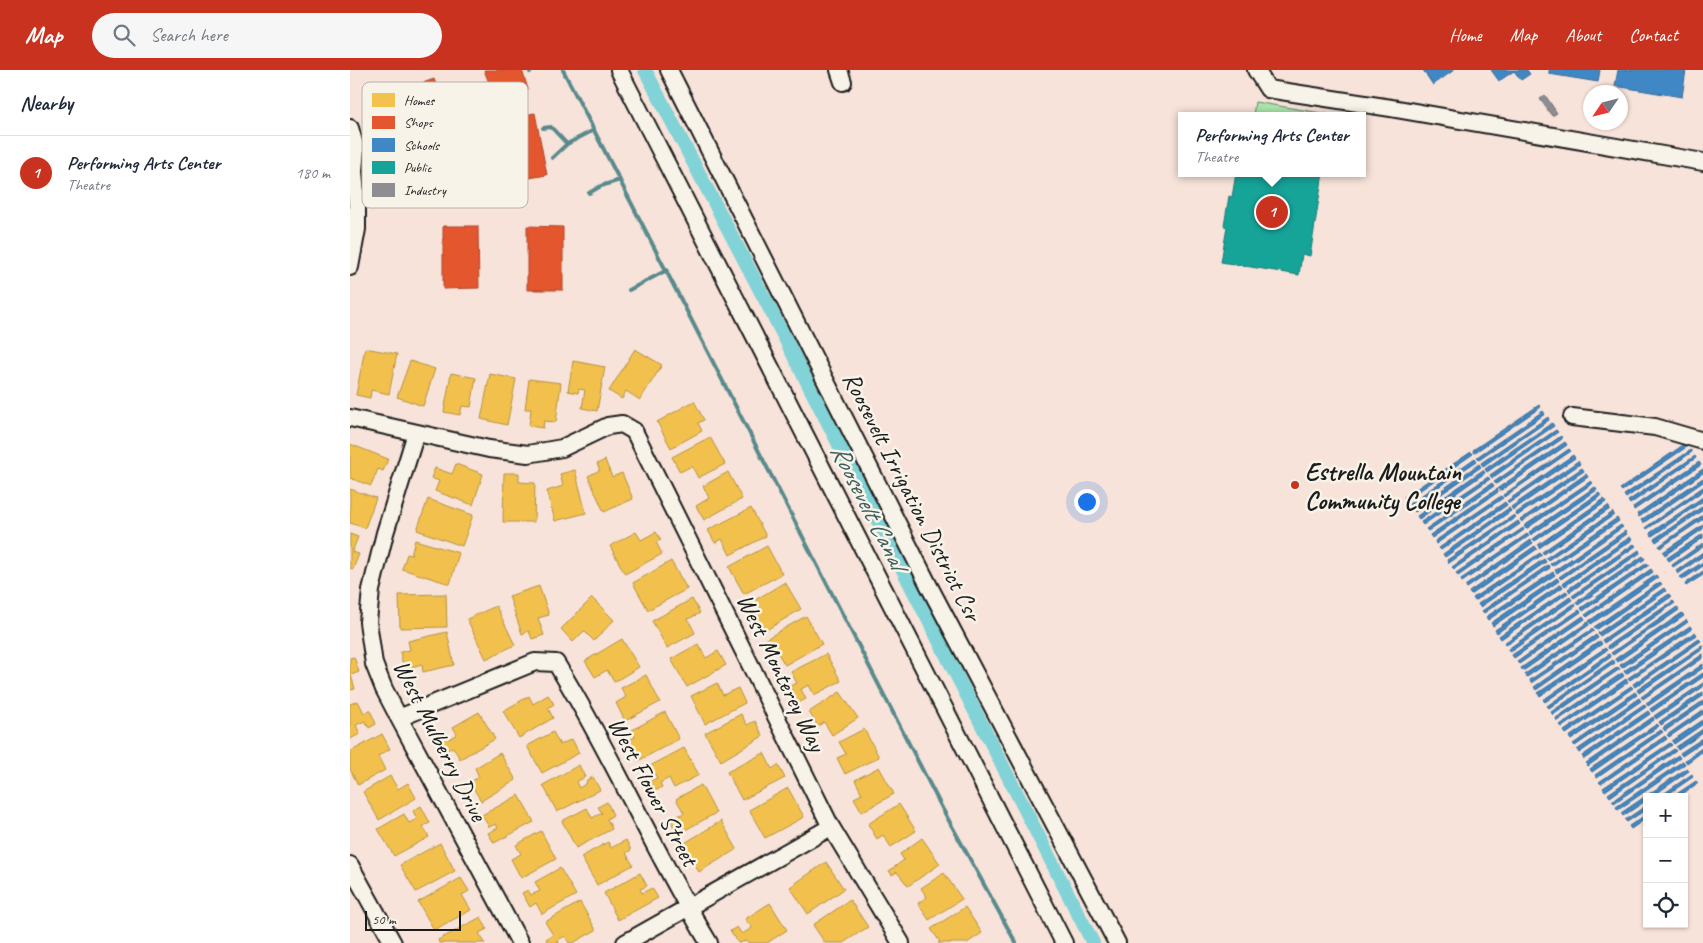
<!DOCTYPE html>
<html lang="en">
<head>
<meta charset="utf-8">
<style>
  :root { --surface:#fff; --page:#f6f6f7; --text:#1f2937; --muted:#747a83; --line:#e0e1e3; --accent:#c8321e }
  body { margin:0; font-family:Caveat,sans-serif; background:var(--page); color:var(--text) }
  .controls { position:absolute; right:15px; bottom:15px; display:grid; overflow:hidden; border-radius:0px; box-shadow:0 1px 4px #0004 }
  .controls button { width:45px; height:45px; display:grid; place-items:center; padding:0; border:0; border-bottom:1px solid var(--line); background:var(--surface); color:var(--text); font:25px sans-serif }
  .compass { position:absolute; left:1233px; top:15px; width:45px; height:45px; border-radius:50%; background:var(--surface); box-shadow:0 1px 4px #0004; rotate:235deg }
  .scale { position:absolute; left:15px; bottom:12px; width:96px; box-sizing:border-box; padding-left:5px; border:2px solid #1c1c1c; border-top:0; font-size:14px; line-height:18px; white-space:nowrap; color:#1c1c1c; -webkit-text-stroke:4px #f7f3e8; paint-order:stroke }
  .you { position:absolute; left:736px; top:431px; width:18px; height:18px; margin:-12px; border:4px solid #fff; border-radius:50%; background:#1a73e8; box-shadow:0 0 0 8px #1a73e833 }
  .badge { display:grid; place-items:center; width:32px; height:32px; border-radius:50%; background:var(--accent); color:#fff; font-size:16px; font-weight:700 }
  .pin { position:absolute; translate:-50% -50%; border:2px solid #fff; box-shadow:0 1px 5px #0006 }
  .popup { position:absolute; left:828px; top:42px; width:188px; height:65px; box-sizing:border-box; display:grid; place-content:center; border-radius:0px; background:var(--surface); filter:drop-shadow(0 1px 4px #0005); font-size:16px; white-space:nowrap; color:var(--muted) }
  .popup b { font-size:19px; color:var(--text) }
  .popup::after { content:''; position:absolute; left:50%; top:100%; margin-left:-10px; border:10px solid transparent; border-top-color:var(--surface) }
  .list { margin:0; padding:0; list-style:none }
  h2 { display:flex; justify-content:space-between; align-items:center; height:65px; margin:0; padding:0 20px; font-size:21px }
  h2 small { font-size:16px; font-weight:400; color:var(--muted) }
  .list li { display:grid; grid-template-columns:32px 1fr auto; gap:15px; align-items:center; box-sizing:border-box; height:75px; padding:0 20px; border-top:1px solid var(--line) }
  .list b { display:block; font-size:19px; white-space:nowrap }
  .list p { margin:0; font-size:16px; white-space:nowrap; color:var(--muted) }
  .list em { font-size:16px; font-style:normal; color:var(--muted) }
  .icon { flex:none; width:28px; height:28px; fill:none; stroke:currentColor; stroke-width:2; stroke-linecap:round; stroke-linejoin:round }
  .map { position:relative; flex:none; width:1353px; height:873px; overflow:hidden }
  header { display:flex; align-items:center; gap:30px; box-sizing:border-box; height:70px; padding:0 25px; background:var(--accent); color:#fff }
  header strong { font-size:24px }
  nav { display:flex; gap:28px; margin-inline-start:auto; font-size:18px }
  .search { width:350px; height:45px; background:var(--page); display:flex; align-items:center; gap:12px; box-sizing:border-box; padding:0 18px; border-radius:28px; color:var(--muted); font-size:19px }
  main { display:flex }
  aside { flex:1; background:var(--surface) }
  .map>svg:first-child { display:block }
  .green { fill:#ace7ad; stroke:#648264 }
  .homes { fill:#f2c14e; stroke:#b2903f }
  .shops { fill:#e4572e; stroke:#a84529 }
  .schools { fill:#3f88c5; stroke:#346892 }
  .public { fill:#17a398; stroke:#187a73 }
  .industry { fill:#8d8d92; stroke:#6b6b6f }
  .lines { fill:none; stroke-linecap:round; stroke-linejoin:round }
  .stream { stroke:#598a8c; stroke-width:4 }
  .canal { stroke:#81d3d7; stroke-width:14 }
  .minor-casing { stroke:#1c1c1c; stroke-width:20 }
  .minor { stroke:#f7f3e8; stroke-width:16 }
  .poi-dot { fill:#c8321e; stroke:#f7f3e8; stroke-width:2 }
  .labels { text-anchor:middle; stroke-width:5; stroke-linejoin:round; paint-order:stroke }
  .poi-label { font-size:25px; font-weight:bold; fill:#1c1c1c; stroke:#f7f3e8; text-anchor:start }
  .street-label { font-size:25px; fill:#1c1c1c; stroke:#f7f3e8 }
  .water-label { font-size:26px; font-style:italic; fill:#3f5c5d; stroke:#f7f3e8 }
  .key { fill:#f7f3e8; stroke:#b5b2ab; stroke-width:1 }
  .key-label { font-size:14px; fill:#1c1c1c }
</style>
</head>
<body>
<header>
<strong>Map</strong>
<div class="search"><svg class="icon" aria-label="search" viewBox="0 0 24 24"><circle cx="10" cy="10" r="6"/><path d="M15 15l6 6"/></svg>Search here</div>
<nav><a>Home</a><a>Map</a><a>About</a><a>Contact</a></nav>
</header>
<main>
<aside>
<h2>Nearby<small></small></h2>
<ul class="list">
<li><span class="badge">1</span><div><b>Performing Arts Center</b><p>Theatre</p></div><em>180 m</em></li>
</ul>
</aside>
<div class="map">
<svg width="1353" height="873" viewBox="0 0 1353 873">
  <rect width="100%" height="100%" fill="#f8e3da"/>
  <filter id="ink" filterUnits="userSpaceOnUse"><feTurbulence type="fractalNoise" baseFrequency=".02" numOctaves="2"/><feDisplacementMap in="SourceGraphic" scale="10" xChannelSelector="R" yChannelSelector="G"/><feConvolveMatrix kernelMatrix="1 2 1 2 8 2 1 2 1" color-interpolation-filters="sRGB"/></filter>
  <g filter="url(#ink)">
    <!-- green -->
    <path class="green" d="M905,32L977,44V46H903Z"/>
    <!-- homes -->
    <path class="homes" d="M15,278L47,284L39,324L21,320L20,328L6,325Z
      M285,279L312,295L290,330L276,321L272,329L259,321Z
      M60,291L85,299L73,336L47,327Z
      M223,291L255,297L247,341L232,338L235,320L229,319L228,323L218,321Z
      M101,303L126,308L121,337L112,336L110,345L94,342Z
      M140,304L166,309L157,355L131,349Z
      M179,309L211,313L206,352L194,351L193,358L179,356L181,339H175Z
      M344,331L354,350L348,353L352,361L321,378L307,352Z
      M360,367L375,394L348,408L342,396L330,402L322,387Z
      M0,374L38,389L33,401L28,399L21,416L0,408Z
      M255,390L262,407L272,403L283,429L254,442L238,406L250,400L247,394Z
      M106,394L133,404L123,435L85,421L89,411L81,408L85,398L102,404Z
      M225,400L236,443L205,451L197,421L213,416L210,404Z
      M378,402L392,429L354,450L346,436L359,428L353,416Z
      M154,403H169V412L185,413L184,452H153Z
      M0,419L26,428L15,458L0,453Z
      M78,429L123,445L112,476L67,460Z
      M401,438L416,466L380,485L372,469L365,473L358,460Z
      M286,462L291,470L306,462L311,470L306,472L312,484L275,504L260,476Z
      M0,464L8,467L2,482L9,484L3,499L0,498Z
      M65,470L109,483L100,514L52,499L57,484L61,485Z
      M417,476L432,504L394,524L379,497Z
      M321,491L337,519L298,540L283,513Z
      M435,512L451,539L413,562L397,535Z
      M189,516L199,545L188,548L194,565L182,569L179,561L172,564L159,526Z
      M96,524L97,557L50,558L49,525Z
      M242,528L264,550L244,571L234,561L223,572L211,559Z
      M342,529L350,543L338,549L345,563L317,578L302,551Z
      M146,536L165,575L136,589L117,549Z
      M456,546L472,574L435,595L426,580L422,583L414,570Z
      M97,562L104,595L73,602L72,594L54,599L50,582L60,580L58,571Z
      M272,569L289,597L264,612L257,600L245,607L235,591Z
      M348,574L356,588L368,581L376,595L337,617L321,589Z
      M476,584L491,611L464,625L459,615L451,619L456,629L448,633L440,616L447,613L441,602Z
      M4,587L9,602L1,605L5,619L0,620V588Z
      M296,605L310,632L275,651L266,633L276,627L271,618Z
      M367,613L373,625L388,618L395,633L355,654L341,626Z
      M490,622L508,648L482,665L474,652L468,656L459,642Z
      M198,625L204,634L198,638L203,648L169,668L153,641L179,626L183,634Z
      M8,631L14,643L20,640L26,654L19,658L15,651L6,655L10,664L0,669V634Z
      M129,642L145,669L110,689L103,677L95,681L87,667L95,662L99,669L107,664L103,657Z
      M315,642L329,669L288,691L277,671L285,667L282,660Z
      M391,644L397,655L405,651L413,666L371,691L355,663Z
      M514,659L529,687L495,704L487,688L496,684L489,672Z
      M203,662L210,675L222,669L229,683L192,703L177,676Z
      M32,664L40,679L28,686L35,700L8,715L0,699V682Z
      M334,678L349,705L324,718L319,708L310,713L312,717L305,721L300,711L307,708L300,696Z
      M150,683L166,710L131,731L120,712L129,707L125,698Z
      M414,683L422,699L428,695L435,708L392,730L377,702Z
      M229,695L235,707L226,712L229,718L237,713L236,711L243,707L250,720L207,742L193,715Z
      M529,697L544,724L512,742L504,728L512,724L505,710Z
      M40,706L48,719L58,713L66,728L29,750L13,722Z
      M351,715L366,743L328,764L320,750L334,743L326,729Z
      M438,718L454,747L415,768L399,740Z
      M169,725L184,752L144,773L138,763L148,758L146,754L139,757L132,745Z
      M257,732L263,745L257,749L262,759L226,778L212,751L237,738L242,748L252,743L248,737Z
      M549,734L566,761L541,777L533,765L527,769L518,754Z
      M71,736L80,753L73,756L79,767L44,786L28,759L54,744L59,753L67,749L63,741Z
      M371,751L387,779L349,802L333,774Z
      M191,761L206,789L171,808L161,789L171,784L166,775Z
      M572,768L590,794L558,816L547,802L542,805L539,801L554,790L550,784Z
      M276,770L281,780L276,783L283,795L247,815L231,787L258,772L261,778Z
      M90,773L105,801L66,822L50,795Z
      M476,792L494,819L458,844L440,817Z
      M210,798L226,825L192,844L186,833L180,837L172,823L178,820L181,825L190,821L185,812Z
      M290,803L297,816L290,819L292,823L302,818L308,828L268,850L254,823Z
      M594,803L612,829L579,850L568,833L577,827L571,818Z
      M111,808L119,821L112,825L121,840L84,860L68,832Z
      M500,830L518,857L493,873H475L463,855Z
      M230,832L246,860L223,873H219L215,866L208,870L209,873H198L196,869L203,865L195,852Z
      M420,833L437,860L417,873H398L397,871L388,873L380,861L387,857L392,864L402,858L395,849Z
      M615,837L632,863L617,873H588L590,872L581,859Z
      M131,847L137,859L129,863L135,873H89L88,870Z"/>
    <!-- shops -->
    <path class="shops" d="M134,0H172L178,19L146,31Z
      M84,9L96,42L37,63L25,30Z
      M185,43L197,105L162,111L151,49Z
      M103,64L109,99L47,110L41,75Z
      M93,156H128L129,218L93,219Z
      M177,156L213,157V220H177Z"/>
    <!-- schools -->
    <path class="schools" d="M1073,0H1104L1083,15Z
      M1141,0H1177L1180,4L1171,10L1164,1L1149,11Z
      M1199,0H1250L1248,12L1199,4Z
      M1268,0H1336L1332,27L1265,16Z
      M1189,335L1191,337L1124,383L1123,380Z
      M1193,341L1195,344L1129,389L1127,387Z
      M1198,347L1199,350L1133,396L1131,393Z
      M1202,353L1204,356L1137,402L1135,399Z
      M1206,360L1208,362L1142,408L1140,405Z
      M1211,366L1212,369L1146,414L1144,412Z
      M1215,372L1217,375L1150,421L1148,418Z
      M1336,373L1338,376L1272,421L1270,419Z
      M1219,379L1221,381L1154,427L1153,425Z
      M1341,380L1342,382L1276,428L1274,425Z
      M1121,382L1123,384L1056,430L1054,427Z
      M1223,385L1225,388L1159,433L1157,431Z
      M1345,386L1346,388L1280,434L1278,431Z
      M1125,388L1127,391L1060,436L1059,434Z
      M1228,391L1230,394L1163,440L1161,437Z
      M1349,392L1351,395L1284,440L1283,437Z
      M1129,394L1131,397L1065,442L1063,440Z
      M1232,398L1234,401L1167,446L1166,443Z
      M1353,399V403L1289,447L1287,444Z
      M1133,400L1135,403L1069,449L1067,446Z
      M1236,404L1238,407L1172,452L1170,450Z
      M1138,407L1140,409L1073,455L1071,452Z
      M1353,408V412L1293,453L1291,450Z
      M1241,411L1243,413L1176,459L1174,456Z
      M1142,413L1144,416L1078,461L1076,459Z
      M1245,417L1247,420L1181,465L1179,462Z
      M1353,417V421L1297,459L1296,457Z
      M1147,419L1148,422L1082,468L1080,465Z
      M1249,423L1251,426L1185,471L1183,469Z
      M1151,426L1153,428L1086,474L1085,471Z
      M1353,427V431L1302,466L1300,463Z
      M1254,429L1256,432L1189,478L1188,475Z
      M1155,432L1157,435L1091,480L1089,478Z
      M1258,436L1260,439L1194,484L1192,482Z
      M1353,436V440L1306,472L1304,469Z
      M1159,438L1161,441L1095,487L1093,484Z
      M1263,442L1264,445L1198,490L1196,488Z
      M1164,445L1166,447L1099,493L1097,490Z
      M1353,445V449L1310,478L1309,476Z
      M1267,448L1269,451L1202,496L1200,494Z
      M1168,451L1170,454L1104,499L1102,497Z
      M1271,455L1273,457L1207,503L1205,500Z
      M1353,455V459L1315,485L1313,482Z
      M1173,458L1174,460L1108,506L1106,503Z
      M1275,461L1277,464L1211,509L1209,507Z
      M1177,464L1179,466L1112,512L1111,509Z
      M1353,464V468L1319,491L1317,488Z
      M1280,467L1282,470L1215,516L1213,513Z
      M1181,470L1183,473L1117,518L1115,516Z
      M1353,473V477L1323,497L1322,495Z
      M1284,474L1286,476L1220,522L1218,519Z
      M1185,476L1187,479L1121,525L1119,522Z
      M1289,480L1290,483L1224,528L1222,526Z
      M1353,482V486L1328,504L1326,501Z
      M1190,483L1192,485L1125,531L1123,528Z
      M1293,486L1295,489L1228,535L1226,532Z
      M1194,489L1196,492L1130,537L1128,534Z
      M1353,492V496L1332,510L1330,507Z
      M1297,493L1299,495L1233,541L1231,538Z
      M1198,495L1200,498L1134,543L1132,541Z
      M1301,499L1303,502L1237,547L1235,545Z
      M1353,501V505L1336,516L1335,514Z
      M1203,502L1205,505L1138,550L1136,547Z
      M1306,505L1308,508L1241,554L1239,551Z
      M1207,508L1209,511L1143,556L1141,553Z
      M1310,512L1312,514L1246,560L1244,557Z
      M1211,514L1213,517L1147,563L1145,560Z
      M1314,518L1316,521L1250,566L1248,563Z
      M1216,521L1218,523L1151,569L1149,566Z
      M1319,524L1321,527L1254,573L1252,570Z
      M1220,527L1222,530L1156,575L1154,573Z
      M1323,531L1325,533L1259,579L1257,576Z
      M1225,533L1226,536L1160,582L1158,579Z
      M1327,537L1329,540L1263,585L1261,583Z
      M1229,540L1231,542L1164,588L1162,585Z
      M1332,543L1334,546L1267,592L1265,589Z
      M1233,546L1235,549L1169,594L1167,592Z
      M1336,550L1338,552L1272,598L1270,595Z
      M1238,552L1239,555L1173,601L1171,598Z
      M1340,556L1342,559L1276,604L1274,601Z
      M1242,559L1244,561L1177,607L1175,604Z
      M1345,562L1347,565L1280,610L1278,608Z
      M1246,565L1248,568L1181,613L1180,610Z
      M1349,569L1351,571L1285,617L1283,614Z
      M1250,571L1252,574L1186,620L1184,617Z
      M1353,575V579L1289,623L1287,620Z
      M1255,578L1257,580L1190,626L1188,623Z
      M1259,584L1261,587L1195,632L1193,630Z
      M1353,584V588L1293,629L1291,627Z
      M1263,590L1265,593L1199,638L1197,636Z
      M1353,594V598L1298,636L1296,633Z
      M1268,597L1270,599L1203,645L1201,642Z
      M1272,603L1274,606L1207,651L1206,648Z
      M1353,603V607L1302,642L1300,639Z
      M1276,609L1278,612L1212,657L1210,655Z
      M1353,613V617L1306,649L1304,646Z
      M1281,616L1283,618L1216,664L1214,661Z
      M1285,622L1287,625L1221,670L1219,667Z
      M1353,622V626L1311,655L1309,652Z
      M1289,628L1291,631L1225,676L1223,674Z
      M1353,631V635L1315,661L1313,658Z
      M1294,634L1296,637L1229,683L1227,680Z
      M1353,640V644L1319,667L1317,665Z
      M1298,641L1300,644L1234,689L1232,686Z
      M1303,647L1304,650L1238,696L1236,693Z
      M1353,650V654L1324,674L1322,671Z
      M1307,654L1309,656L1242,702L1240,699Z
      M1353,659V663L1328,680L1326,677Z
      M1311,660L1313,662L1247,708L1245,705Z
      M1315,666L1317,669L1251,714L1249,712Z
      M1353,668V672L1332,686L1330,683Z
      M1320,673L1322,675L1255,721L1253,718Z
      M1353,677V681L1337,693L1335,690Z
      M1324,679L1326,681L1260,727L1258,724Z
      M1328,685L1330,688L1264,733L1262,731Z
      M1333,691L1335,694L1268,740L1266,737Z
      M1337,698L1339,701L1301,727H1297V730L1273,746L1271,743Z
      M1342,704L1343,707L1314,727H1309Z
      M1346,711L1348,713L1328,727H1322Z
      M1297,735V739L1277,752L1275,750Z
      M1297,744V748L1281,759L1279,756Z"/>
    <!-- public -->
    <path class="public" d="M973,103L960,186L952,184L949,205L871,192L877,157L874,156L879,126L882,127L886,103Z"/>
    <!-- industry -->
    <path class="industry" d="M1195,25L1207,43L1202,46L1190,29Z"/>
    <g class="lines">
      <!-- stream -->
      <path class="stream" d="M213,0L592,738L666,873
        M180,2L184,0
        M193,58L201,57L217,74
        M202,88L217,74L244,60
        M239,123L251,116L270,110
        M279,220L317,200"/>
      <!-- canal -->
      <path class="canal" d="M295,0L422,243L743,873"/>
      <defs>
        <path id="minor" d="M269,0L714,873
          M319,0L579,516L767,873
          M489,0L493,12
          M906,0L918,19L1041,38L1353,92
          M0,58L6,79L4,101L7,135V159L0,197
          M1222,347L1305,357L1353,371
          M0,348L139,379L178,384L212,378L258,356L272,354L284,361L481,757L551,873
          M66,363L35,463L21,520L18,552L24,594L34,619L49,648L170,873
          M49,648L185,592L206,593C262,684 304,782 359,873
          M0,795L43,873
          M275,873L481,757"/>
      </defs>
      <!-- minor casing -->
      <use href="#minor" class="minor-casing"/>
      <!-- minor -->
      <use href="#minor" class="minor"/>
    </g>
  </g>
  <!-- markers -->
  <circle class="poi-dot" cx="945" cy="415" r="5"/>
  <g class="labels">
    <!-- poi labels -->
    <g class="poi-label">
      <text x="955" y="410">Estrella Mountain<tspan x="955" dy="29">Community College</tspan></text>
    </g>
    <!-- street labels -->
    <g class="street-label">
      <text transform="translate(563 426) rotate(63)" y="9">Roosevelt Irrigation District Csr</text>
      <text transform="translate(432 602) rotate(64)" y="9">West Monterey Way</text>
      <text transform="translate(91 670) rotate(63)" y="9">West Mulberry Drive</text>
      <text transform="translate(304 721) rotate(62)" y="9">West Flower Street</text>
    </g>
    <!-- water labels -->
    <g class="water-label">
      <text transform="translate(519 436) rotate(63)" y="9">Roosevelt Canal</text>
    </g>
  </g>
  <!-- legend -->
  <rect x="12" y="12" width="166" height="126" rx="8" class="key"/>
  <rect x="22" y="23" width="23" height="14" fill="#f2c14e"/>
  <rect x="22" y="46" width="23" height="13" fill="#e4572e"/>
  <rect x="22" y="68" width="23" height="14" fill="#3f88c5"/>
  <rect x="22" y="91" width="23" height="13" fill="#17a398"/>
  <rect x="22" y="113" width="23" height="14" fill="#8d8d92"/>
  <g class="key-label">
    <text x="54" y="35">Homes</text>
    <text x="54" y="57">Shops</text>
    <text x="54" y="80">Schools</text>
    <text x="54" y="102">Public</text>
    <text x="54" y="125">Industry</text>
  </g>
</svg>
<div class="controls">
<button>+</button>
<button>−</button>
<button><svg class="icon" aria-label="locate" viewBox="0 0 24 24"><circle cx="12" cy="12" r="6"/><path d="M12 2v4M12 18v4M2 12h4M18 12h4"/></svg></button>
</div>
<svg class="compass" viewBox="-18 -18 36 36"><path d="M0-13l5 13h-10z" fill="#e53935"/><path d="M0 13l5-13h-10z" fill="#747a83"/></svg>
<div class="scale">50 m</div>
<div class="you"></div>
<div class="pin badge" style="left:922px;top:142px">1</div>
<div class="popup"><b>Performing Arts Center</b>Theatre</div>
</div>
</main>
</body>
</html>
